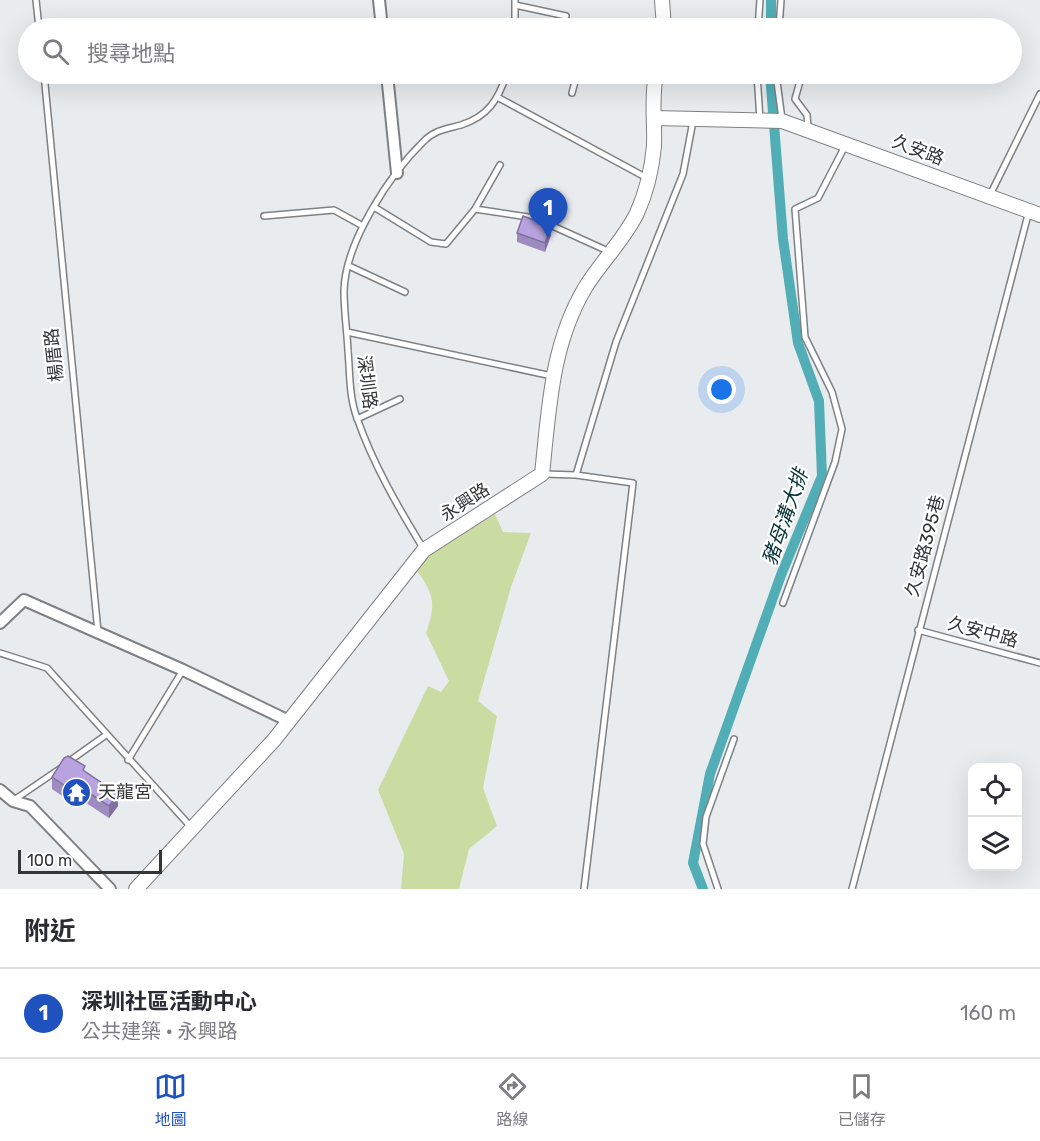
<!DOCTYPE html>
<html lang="zh-TW">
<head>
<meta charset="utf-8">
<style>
  :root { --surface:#fff; --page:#f7f7f7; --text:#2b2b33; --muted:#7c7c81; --line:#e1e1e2; --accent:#1f52bf }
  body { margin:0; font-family:Rubik,"Noto Sans TC",sans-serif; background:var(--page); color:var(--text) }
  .controls { position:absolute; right:18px; bottom:18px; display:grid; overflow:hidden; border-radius:12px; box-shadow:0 6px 24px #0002 }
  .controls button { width:54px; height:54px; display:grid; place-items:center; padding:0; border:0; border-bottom:2px solid var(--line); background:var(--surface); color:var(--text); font:30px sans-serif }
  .scale { position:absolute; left:18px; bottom:15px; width:144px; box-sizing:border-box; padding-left:6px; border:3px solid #343537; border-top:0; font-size:16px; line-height:21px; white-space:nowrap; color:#343537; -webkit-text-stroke:4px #fff; paint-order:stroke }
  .you { position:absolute; left:722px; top:390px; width:21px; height:21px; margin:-15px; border:4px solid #fff; border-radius:50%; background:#1a73e8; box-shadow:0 0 0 9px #1a73e833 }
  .badge { display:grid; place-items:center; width:39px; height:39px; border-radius:50%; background:var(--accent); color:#fff; font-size:20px; font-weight:700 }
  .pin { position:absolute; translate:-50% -50px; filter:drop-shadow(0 2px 3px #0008) }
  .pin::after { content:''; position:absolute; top:32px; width:21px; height:18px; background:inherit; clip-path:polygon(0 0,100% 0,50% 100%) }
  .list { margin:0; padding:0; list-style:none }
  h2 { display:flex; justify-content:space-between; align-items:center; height:78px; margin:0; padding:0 24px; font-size:26px }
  h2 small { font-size:20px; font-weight:400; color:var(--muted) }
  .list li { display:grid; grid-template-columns:39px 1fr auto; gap:18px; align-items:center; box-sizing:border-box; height:90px; padding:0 24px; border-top:2px solid var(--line) }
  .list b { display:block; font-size:22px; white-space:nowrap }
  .list p { margin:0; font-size:20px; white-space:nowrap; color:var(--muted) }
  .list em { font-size:20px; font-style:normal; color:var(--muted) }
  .icon { flex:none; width:33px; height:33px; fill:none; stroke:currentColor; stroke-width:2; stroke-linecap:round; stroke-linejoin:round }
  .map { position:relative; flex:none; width:1040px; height:889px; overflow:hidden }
  .search { position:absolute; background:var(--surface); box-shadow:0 6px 24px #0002; left:18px; right:18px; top:18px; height:66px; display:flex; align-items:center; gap:15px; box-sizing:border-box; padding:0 21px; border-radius:33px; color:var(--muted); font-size:22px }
  .sheet { height:168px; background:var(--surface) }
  nav { display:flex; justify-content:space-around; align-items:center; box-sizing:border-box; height:84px; border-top:2px solid var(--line); background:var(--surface); font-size:16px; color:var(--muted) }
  nav a { display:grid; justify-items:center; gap:3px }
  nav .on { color:var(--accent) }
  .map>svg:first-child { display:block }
  .green { fill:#cbdca3 }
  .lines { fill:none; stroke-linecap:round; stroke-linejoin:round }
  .canal { stroke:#51aeb6; stroke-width:10 }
  .service-casing { stroke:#7e8184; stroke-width:8 }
  .minor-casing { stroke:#7e8184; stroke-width:14 }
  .tertiary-casing { stroke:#7e8184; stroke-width:16 }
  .service { stroke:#fff; stroke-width:5 }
  .minor { stroke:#fff; stroke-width:10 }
  .tertiary { stroke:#fff; stroke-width:14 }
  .wall { fill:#9e8cc1 }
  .shaded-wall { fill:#81729d }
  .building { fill:#b8a3e0; stroke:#81729d; stroke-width:1.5 }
  .labels { text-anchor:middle; stroke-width:4.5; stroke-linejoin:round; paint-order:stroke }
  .street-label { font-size:18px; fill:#343537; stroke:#fff }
  .poi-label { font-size:18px; fill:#343537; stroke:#fff; text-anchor:start }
  .water-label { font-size:20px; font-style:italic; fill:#063438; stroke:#fff }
</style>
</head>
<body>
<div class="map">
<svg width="1040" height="889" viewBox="0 0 1040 889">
  <rect width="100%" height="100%" fill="#e8ecef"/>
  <!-- green -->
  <path class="green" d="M495,514L503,532L531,533L511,587L478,701L497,716L483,788L497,826L469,849L459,889H401L404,854L378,790L428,686L441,692L449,681L426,633C438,599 432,592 413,565Z"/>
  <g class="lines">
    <!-- canal -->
    <path class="canal" d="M771,28V0
      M703,889L693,863L710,774L781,575L822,476L819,401L798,343L783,239L770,74"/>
    <defs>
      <path id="service" d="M36,0L39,28
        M515,0V28
        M515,5L566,16
        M758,28L760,0
        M779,28L781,0
        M44,74L98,632
        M757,74L760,120
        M776,74L782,119
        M802,74L795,99L807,115L808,128
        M572,93L577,74
        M499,98L647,178
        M990,195L1040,94
        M374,207L431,242L446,244L475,209L500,165
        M475,209L535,218L610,252
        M264,216L334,210L363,226
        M349,266L405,292
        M347,332L552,376
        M357,419L400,399
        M544,474L576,475L633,483L584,889
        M576,475L616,342L683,174L693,121
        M423,548C398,507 373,464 357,418C349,397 350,373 348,351C347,331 344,311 344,291C345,242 390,174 424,141C435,130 446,129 461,125C489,116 498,99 507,74
        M783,603L835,462L842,429L832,392L805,337L795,209L818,198L845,146
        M918,630L1040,663
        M0,653L47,668L191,827
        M128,760L183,670
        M68,762L106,735
        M14,800L61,768
        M718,889L703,844L706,817L734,739
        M852,889L1029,211"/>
      <path id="minor" d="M379,0L382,28
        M387,74L397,173
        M0,623L24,600L183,670L289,721
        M0,790L13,801L30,806L110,889"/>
      <path id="tertiary" d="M662,0L664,28
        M654,118L782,121L1040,215
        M136,889L274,740L424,550L542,474C549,410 551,345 585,288C600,263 624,240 637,213C646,193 652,168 654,146C655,122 651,98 656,74"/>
    </defs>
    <!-- service casing -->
    <use href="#service" class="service-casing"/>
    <!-- minor casing -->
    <use href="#minor" class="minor-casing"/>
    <!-- tertiary casing -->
    <use href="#tertiary" class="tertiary-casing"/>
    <!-- service -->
    <use href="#service" class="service"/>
    <!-- minor -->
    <use href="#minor" class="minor"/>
    <!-- tertiary -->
    <use href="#tertiary" class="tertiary"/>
  </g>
  <!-- wall -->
  <path class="wall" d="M517,233L551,235L545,252L517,242Z
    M85,771L118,806L109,818L74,795L70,801L52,789V777Z"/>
  <!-- shaded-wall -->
  <path class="shaded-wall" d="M551,226V235L545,252V243Z
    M74,783V795L70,801V789Z
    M118,794V806L109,818V806Z"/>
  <!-- building -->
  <path class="building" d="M523,216L551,226L545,243L517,233Z
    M68,756L85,766L83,770L118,794L109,806L74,783L70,789L52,777L64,758Z"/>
  <!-- icons -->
  <defs>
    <symbol id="temple-disc" viewBox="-11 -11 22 22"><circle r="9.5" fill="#1f52bf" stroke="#fff"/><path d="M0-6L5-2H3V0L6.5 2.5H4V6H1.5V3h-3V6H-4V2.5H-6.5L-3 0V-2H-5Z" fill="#fff"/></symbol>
  </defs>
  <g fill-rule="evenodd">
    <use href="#temple-disc" x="60" y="776" width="33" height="33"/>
  </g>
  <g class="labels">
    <!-- street labels -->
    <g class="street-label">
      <text transform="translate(918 150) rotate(21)" y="6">久安路</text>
      <text transform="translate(54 355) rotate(-96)" y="6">楊厝路</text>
      <text transform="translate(367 382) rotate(83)" y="6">深圳路</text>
      <text transform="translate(465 502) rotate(-33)" y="6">永興路</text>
      <text transform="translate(925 546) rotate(-75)" y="6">久安路395巷</text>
      <text transform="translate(983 632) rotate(15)" y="6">久安中路</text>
    </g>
    <!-- poi labels -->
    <g class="poi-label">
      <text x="98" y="798">天龍宮</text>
    </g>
    <!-- water labels -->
    <g class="water-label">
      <text transform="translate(785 517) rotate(-71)" y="7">豬母溝大排</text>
    </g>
  </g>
</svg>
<div class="controls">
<button><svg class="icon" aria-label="locate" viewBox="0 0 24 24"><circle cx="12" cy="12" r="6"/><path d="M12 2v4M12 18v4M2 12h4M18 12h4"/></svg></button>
<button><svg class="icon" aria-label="layers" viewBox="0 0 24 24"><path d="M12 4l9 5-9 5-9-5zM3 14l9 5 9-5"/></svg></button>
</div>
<div class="scale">100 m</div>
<div class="you"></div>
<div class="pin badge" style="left:548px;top:238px">1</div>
<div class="search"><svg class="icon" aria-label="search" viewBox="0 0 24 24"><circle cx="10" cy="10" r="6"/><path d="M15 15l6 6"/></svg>搜尋地點</div>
</div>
<section class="sheet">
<h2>附近<small></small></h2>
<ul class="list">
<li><span class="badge">1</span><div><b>深圳社區活動中心</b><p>公共建築 · 永興路</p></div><em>160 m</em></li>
</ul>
</section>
<nav>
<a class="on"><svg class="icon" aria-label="map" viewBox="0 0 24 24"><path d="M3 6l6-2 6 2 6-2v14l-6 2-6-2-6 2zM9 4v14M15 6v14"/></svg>地圖</a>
<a><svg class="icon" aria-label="directions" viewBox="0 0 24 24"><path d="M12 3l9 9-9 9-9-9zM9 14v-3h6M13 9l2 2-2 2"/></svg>路線</a>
<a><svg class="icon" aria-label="saved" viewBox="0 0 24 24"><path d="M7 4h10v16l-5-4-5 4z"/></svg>已儲存</a>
</nav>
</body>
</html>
